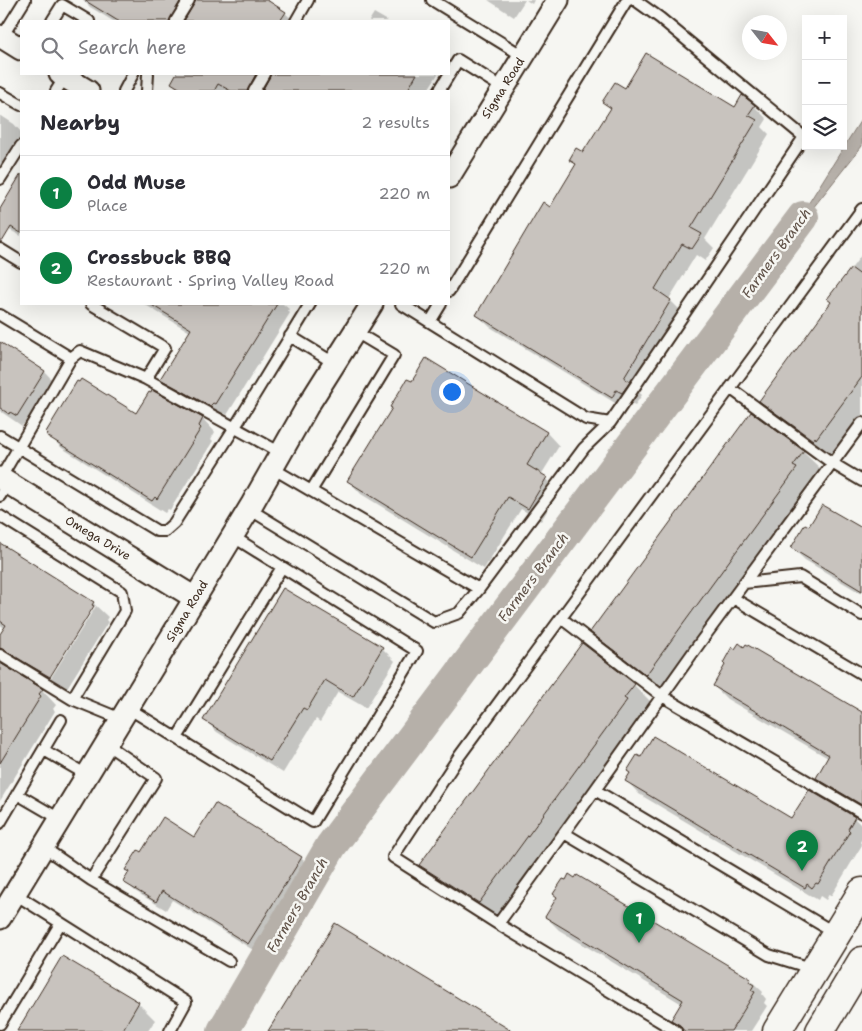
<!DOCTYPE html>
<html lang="en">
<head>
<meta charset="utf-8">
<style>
  :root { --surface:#fff; --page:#f7f7f7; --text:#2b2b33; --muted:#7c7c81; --line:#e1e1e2; --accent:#0b8043 }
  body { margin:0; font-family:"Shantell Sans",sans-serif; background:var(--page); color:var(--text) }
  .controls { position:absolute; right:15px; top:15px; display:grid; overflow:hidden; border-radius:0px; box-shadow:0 5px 20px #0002 }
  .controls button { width:45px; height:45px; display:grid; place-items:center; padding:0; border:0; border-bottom:1px solid var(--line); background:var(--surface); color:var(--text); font:25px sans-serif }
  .compass { position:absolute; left:742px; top:15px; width:45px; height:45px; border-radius:50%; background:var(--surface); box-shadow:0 5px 20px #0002; rotate:121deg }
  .you { position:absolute; left:451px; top:391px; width:18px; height:18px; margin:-12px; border:4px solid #fff; border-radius:50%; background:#1a73e8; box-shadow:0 0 0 8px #1a73e833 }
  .badge { display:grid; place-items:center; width:32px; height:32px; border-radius:50%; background:var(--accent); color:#fff; font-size:16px; font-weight:700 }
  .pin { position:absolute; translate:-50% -41px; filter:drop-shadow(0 1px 2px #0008) }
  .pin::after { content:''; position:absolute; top:26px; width:18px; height:15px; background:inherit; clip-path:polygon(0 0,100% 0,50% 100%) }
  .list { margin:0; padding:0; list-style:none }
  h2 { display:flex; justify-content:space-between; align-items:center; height:65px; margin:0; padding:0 20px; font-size:21px }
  h2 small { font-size:16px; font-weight:400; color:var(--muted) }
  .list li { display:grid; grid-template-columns:32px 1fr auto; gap:15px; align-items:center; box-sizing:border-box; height:75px; padding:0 20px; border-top:1px solid var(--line) }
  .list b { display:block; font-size:19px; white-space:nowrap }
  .list p { margin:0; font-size:16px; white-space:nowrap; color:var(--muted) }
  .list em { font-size:16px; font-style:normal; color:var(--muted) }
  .icon { flex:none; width:28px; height:28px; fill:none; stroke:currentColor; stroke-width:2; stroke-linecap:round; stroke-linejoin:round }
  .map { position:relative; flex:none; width:862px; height:1031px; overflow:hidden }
  .search { position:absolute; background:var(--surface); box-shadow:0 5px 20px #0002; left:20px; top:20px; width:430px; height:55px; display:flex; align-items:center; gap:12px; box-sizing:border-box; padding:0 18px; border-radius:0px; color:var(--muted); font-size:19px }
  .panel { position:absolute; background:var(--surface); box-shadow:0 5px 20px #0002; left:20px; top:90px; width:430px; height:215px; border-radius:0px }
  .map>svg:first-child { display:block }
  .water { fill:#b6b0a9; stroke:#857a71 }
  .shadow { fill:#0003 }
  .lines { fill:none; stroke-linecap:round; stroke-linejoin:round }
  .river { stroke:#b6b0a9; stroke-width:32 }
  .building { fill:#c8c3be; stroke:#3b2a1e }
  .lane-casing { stroke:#3b2a1e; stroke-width:14 }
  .street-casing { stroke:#3b2a1e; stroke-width:25 }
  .secondary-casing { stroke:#3b2a1e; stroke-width:31 }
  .lane { stroke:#f6f6f2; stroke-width:10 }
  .street { stroke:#f6f6f2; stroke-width:21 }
  .secondary { stroke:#f6f6f2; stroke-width:28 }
  .labels { text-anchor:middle; stroke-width:5; stroke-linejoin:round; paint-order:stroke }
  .street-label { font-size:12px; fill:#3b2a1e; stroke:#f6f6f2 }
  .water-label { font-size:14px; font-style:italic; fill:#605248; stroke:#f6f6f2 }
</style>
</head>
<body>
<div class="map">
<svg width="862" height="1031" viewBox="0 0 862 1031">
  <rect width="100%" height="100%" fill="#f6f6f2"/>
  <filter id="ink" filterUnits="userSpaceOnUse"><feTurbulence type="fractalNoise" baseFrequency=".02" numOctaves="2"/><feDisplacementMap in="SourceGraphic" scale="10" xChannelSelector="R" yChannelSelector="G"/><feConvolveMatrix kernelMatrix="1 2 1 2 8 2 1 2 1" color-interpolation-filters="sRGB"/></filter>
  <g filter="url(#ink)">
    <!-- water -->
    <path class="water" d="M862,118V146L778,252Z"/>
    <!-- shadow -->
    <path class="shadow" d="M83,0H264L285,13L294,21H113L90,7Z
      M488,0H525L514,17Z
      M526,0H534L532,4Z
      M374,13L388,21H369Z
      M178,74H438L427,91H180L172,83Z
      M625,90L735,109L754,106L767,119L762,127L769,134L705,239L714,248L705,261L696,255L669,299L683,313L637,390L642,395L635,405L629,402L625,409L490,327L477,315L550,209L576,165L570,159L584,154L611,109L604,102Z
      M0,115L14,124L21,132V145L0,179Z
      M21,176V236L8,229L0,220V211Z
      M862,254V420L832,458L779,419L761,401L832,302L829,299Z
      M144,304H283L289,309L288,311L290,313L227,415L225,413L223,417L173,390L161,378L190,332Z
      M0,344L45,372L57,385L30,428L23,424L22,426L0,411Z
      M426,360L547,433L559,446L541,475L559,491L541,521L521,509L484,569L361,494L349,481L393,409L412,383Z
      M153,392L203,419L215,432L211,439L213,441L170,510L168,509L165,513L62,448L49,436L136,415Z
      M751,414L803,452L822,470L665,692L610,650L592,632Z
      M809,528L862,530V594L805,560L792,548Z
      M0,545L93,603L108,617L106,620L108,622L65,691L49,681L96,606H93L47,680L9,666L8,669L42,690L56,705L53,709L55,711L0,801V636L5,628L0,625Z
      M382,648L395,661L366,708L338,692L320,722L316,719L283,773L217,732L204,719Z
      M634,685L652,703L498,921L439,884L421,865Z
      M714,686L862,713V809L830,790L817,778L828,758L727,699Z
      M627,781L792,819L854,818L862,826V839L860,842L862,845L831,896L829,894L826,900L820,896L818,900L639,794Z
      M195,838L301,858L311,868L258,953L172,900L166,910L135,891L125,881L142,854Z
      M546,917L750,980L763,992L762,994L766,999L764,1003L767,1006L751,1031H684L672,1020L682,1004L559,930Z
      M138,1003L155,1020L148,1031H18Z"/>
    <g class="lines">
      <!-- river -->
      <path class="river" d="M223,1031L331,846L803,217"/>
    </g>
    <!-- building -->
    <path class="building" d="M84,0H181L169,21H118Z
      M196,0H267L286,12L280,21H184Z
      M646,53L735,107L742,95L755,105L748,115L757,120L691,228L702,234L692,249L682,244L655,289L671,300L624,378L630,382L622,393L616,390L612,398L476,315L543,202L550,207L576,164L569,160L576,148L583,152L611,108L602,102L615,82L625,88Z
      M176,74H256L247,91H231L218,84L214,91H184L171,83Z
      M271,74H417L407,91H262Z
      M21,174V233L11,227L2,242H0V209Z
      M851,268L862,276V377L816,439L815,437L813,440L759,401L831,302L827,299Z
      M150,304H277L215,404L213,403L210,406L160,379L191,329Z
      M0,342L45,371L17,416L10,412L9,414L0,408Z
      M426,358L547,432L527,465L547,477L528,509L508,497L471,557L347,481L392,408L390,407L407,379L412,381Z
      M81,379L136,413L149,392L151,393L152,390L203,418L199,426L201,428L157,499L155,497L152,501L47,436L48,434L46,432L77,381L79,382Z
      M751,412L804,451L793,466L797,468L646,675L590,632Z
      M822,505L862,528V591L791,548L805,524L809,526Z
      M0,543L94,602L92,605L94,606L50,677L0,648V634L6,625L0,621Z
      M283,588L383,647L353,697L325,680L307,710L303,708L270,761L203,720Z
      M582,643L635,684L624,698L627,700L479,903L419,865Z
      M739,643L744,647L746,644L862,712V805L816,778L829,755L713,686L725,665L723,663L732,647L735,649Z
      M0,663L43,689L39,694L41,696L0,763Z
      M653,736L791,818L809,790L855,817L848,829L850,831L818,884L816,883L812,888L807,884L805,888L625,781L630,773L627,771L637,755L641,757Z
      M215,803L302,857L248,944L162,891L156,902L123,882L129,872L125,870L138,850L141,852L163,817L194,837Z
      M569,874L575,878L577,875L751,979L749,982L754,985L751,990L755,992L731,1031H685L682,1029L680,1025L671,1020L683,1000L545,917L557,897L553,894L563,879L566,880Z
      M335,923L512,1031H268Z
      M62,956L139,1002L122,1031H17Z"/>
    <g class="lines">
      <defs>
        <path id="lane" d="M432,0L523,56
          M52,21L62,5L89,21
          M176,21L189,0
          M296,21L308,0
          M2,37L25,0
          M56,91L65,77
          M124,91L133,74
          M147,91L148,74
          M254,91L264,74
          M439,91L458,60L503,88
          M0,93L21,105
          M0,179L21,146
          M0,249L21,262
          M449,291L627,0
          M91,304L165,348L146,379L281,453
          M401,304L586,419L610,423L804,137L660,18L635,0
          M0,315L71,358
          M430,322L441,304
          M290,336L334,363
          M730,388L832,463L862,481
          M0,436L157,531H165L174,523L235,427L310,304
          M272,468L479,589L584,448L610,423
          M0,479L71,358L80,351L146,379
          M311,491L394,355L354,331
          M0,496L8,483
          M249,509L434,622L459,613L479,589
          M0,516L122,592L125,611L72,699
          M744,583L800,577L862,615
          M733,598L862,674
          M561,618L662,696L862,813
          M0,655L72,699L121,719
          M128,708L313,822L417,651L232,536
          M177,738L282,567
          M44,750L87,775
          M595,790L699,644L862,423
          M17,794L60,819
          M0,823L61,720
          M564,833L498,924L676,1031
          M43,847L91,880L156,778L106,744
          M91,880L229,961
          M15,894L186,1002L170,1031
          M498,924L393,857L458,758L862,209
          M814,969L769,955L564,833L595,790L835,933
          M0,1024L60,924"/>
        <path id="street" d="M0,36L21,49
          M60,74L88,91
          M449,177L558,0
          M0,478L195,598
          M0,918L195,598L252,504L307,407L372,304"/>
        <path id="secondary" d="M777,1031L862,892
          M820,1031L862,961"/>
      </defs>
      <!-- lane casing -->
      <use href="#lane" class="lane-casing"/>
      <!-- street casing -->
      <use href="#street" class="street-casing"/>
      <!-- secondary casing -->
      <use href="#secondary" class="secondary-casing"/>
      <!-- lane -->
      <use href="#lane" class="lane"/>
      <!-- street -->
      <use href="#street" class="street"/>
      <!-- secondary -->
      <use href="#secondary" class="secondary"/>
    </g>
  </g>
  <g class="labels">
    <!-- street labels -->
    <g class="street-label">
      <text transform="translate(503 88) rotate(-58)" y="4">Sigma Road</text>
      <text transform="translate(98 538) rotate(31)" y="4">Omega Drive</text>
      <text transform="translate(187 611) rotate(-59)" y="4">Sigma Road</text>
    </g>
    <!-- water labels -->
    <g class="water-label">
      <text transform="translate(776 253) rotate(-54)" y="5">Farmers Branch</text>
      <text transform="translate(533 577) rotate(-53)" y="5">Farmers Branch</text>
      <text transform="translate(297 905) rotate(-60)" y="5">Farmers Branch</text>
    </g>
  </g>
</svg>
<div class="controls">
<button>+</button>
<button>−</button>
<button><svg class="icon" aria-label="layers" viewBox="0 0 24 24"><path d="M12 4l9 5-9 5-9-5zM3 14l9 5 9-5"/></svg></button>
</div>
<svg class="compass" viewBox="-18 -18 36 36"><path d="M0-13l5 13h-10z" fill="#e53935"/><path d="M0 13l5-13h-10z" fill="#7c7c81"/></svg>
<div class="you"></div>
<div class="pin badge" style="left:639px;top:943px">1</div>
<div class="pin badge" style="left:802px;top:871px">2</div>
<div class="search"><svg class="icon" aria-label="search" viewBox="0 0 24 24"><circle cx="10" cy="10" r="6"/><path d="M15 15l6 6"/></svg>Search here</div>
<section class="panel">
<h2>Nearby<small>2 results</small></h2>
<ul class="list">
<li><span class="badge">1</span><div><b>Odd Muse</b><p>Place</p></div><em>220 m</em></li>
<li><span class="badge">2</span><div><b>Crossbuck BBQ</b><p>Restaurant · Spring Valley Road</p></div><em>220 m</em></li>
</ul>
</section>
</div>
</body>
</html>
